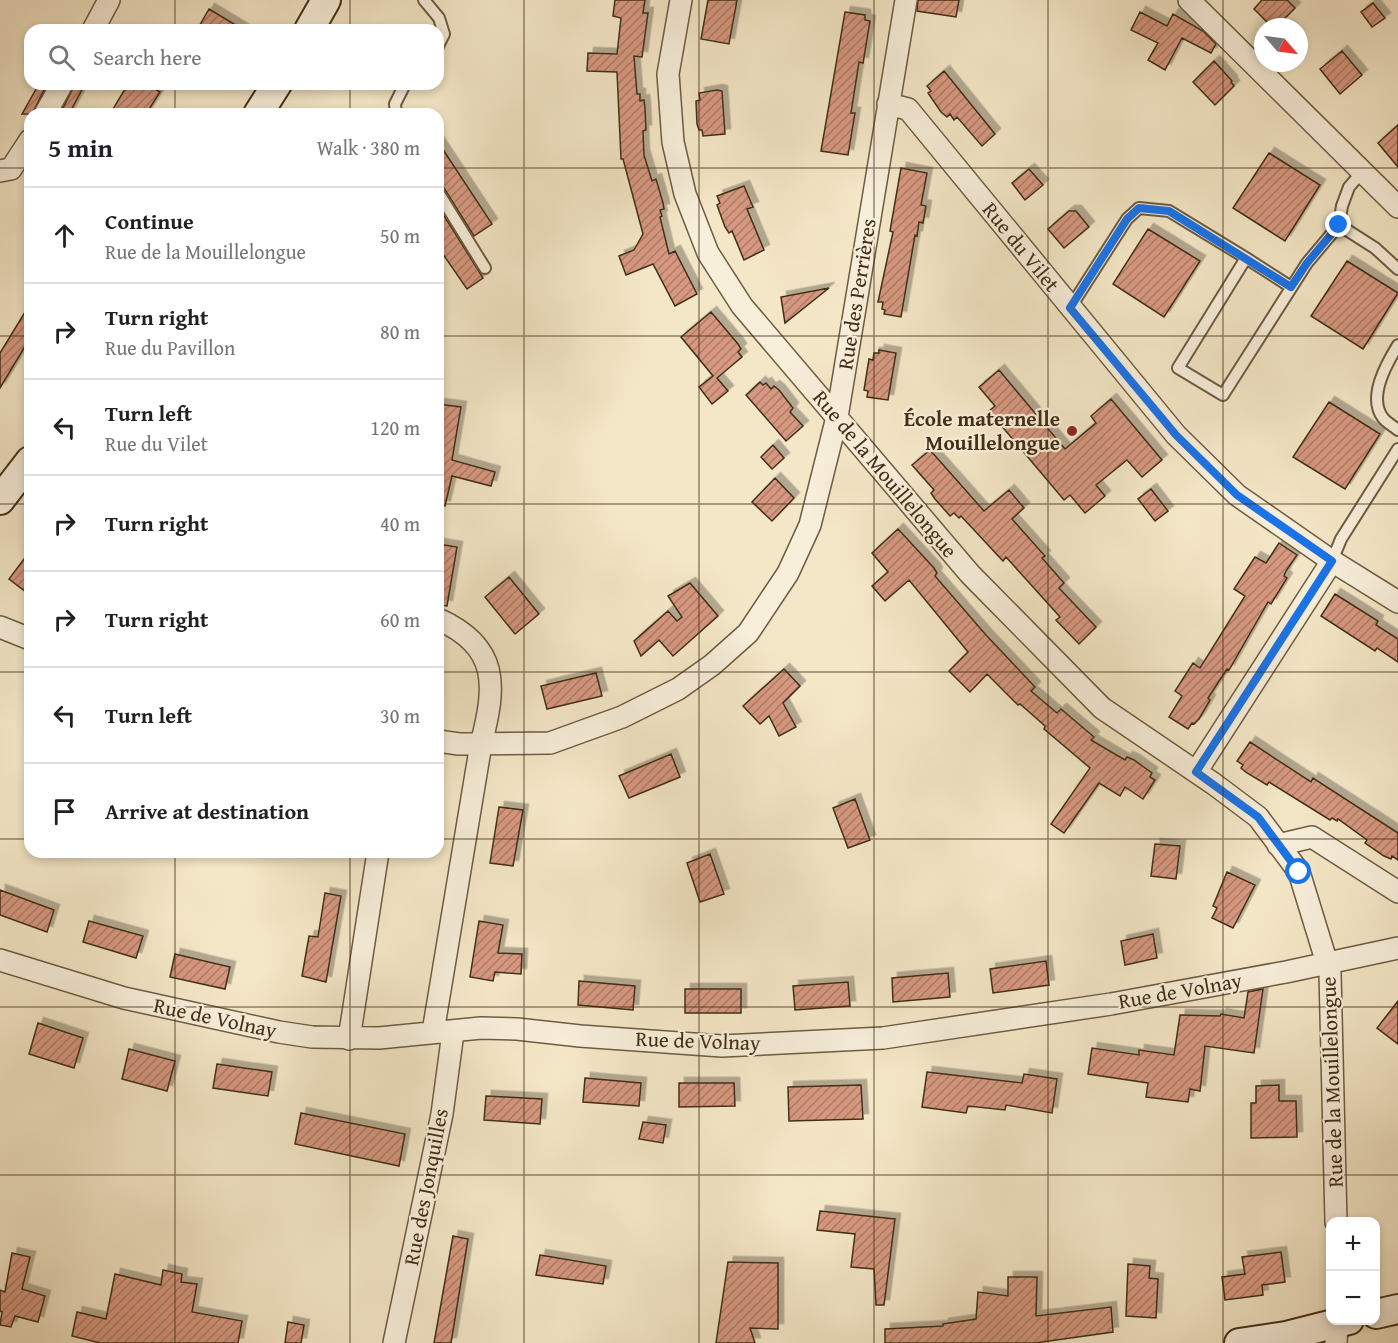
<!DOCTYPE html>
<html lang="en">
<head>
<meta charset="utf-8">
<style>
  :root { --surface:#fff; --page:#f2f2f2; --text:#202124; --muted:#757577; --line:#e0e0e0 }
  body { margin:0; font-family:"Gentium Book Plus",serif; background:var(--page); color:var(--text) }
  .controls { position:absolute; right:18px; bottom:18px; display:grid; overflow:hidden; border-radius:12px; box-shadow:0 3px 9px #0003 }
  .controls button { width:54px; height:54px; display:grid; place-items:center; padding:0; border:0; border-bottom:2px solid var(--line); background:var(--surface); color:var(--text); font:30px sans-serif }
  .compass { position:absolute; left:1254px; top:18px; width:54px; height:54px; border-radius:50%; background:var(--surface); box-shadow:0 3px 9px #0003; rotate:118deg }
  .stop { position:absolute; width:18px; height:18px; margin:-14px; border:4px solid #1a73e8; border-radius:50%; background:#fff }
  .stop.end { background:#1a73e8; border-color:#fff; box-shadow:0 2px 6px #0008 }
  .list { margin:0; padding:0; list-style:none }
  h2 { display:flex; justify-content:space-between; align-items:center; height:78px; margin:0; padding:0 24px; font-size:26px }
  h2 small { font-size:20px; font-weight:400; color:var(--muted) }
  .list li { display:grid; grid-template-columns:39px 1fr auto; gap:18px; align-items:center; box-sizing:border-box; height:96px; padding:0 24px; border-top:2px solid var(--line) }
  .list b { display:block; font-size:22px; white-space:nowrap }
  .list p { margin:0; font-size:20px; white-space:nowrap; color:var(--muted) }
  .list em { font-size:20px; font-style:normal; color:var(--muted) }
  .icon { flex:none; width:33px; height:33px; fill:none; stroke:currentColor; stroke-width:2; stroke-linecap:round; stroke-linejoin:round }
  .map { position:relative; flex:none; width:1398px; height:1343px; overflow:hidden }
  .search { position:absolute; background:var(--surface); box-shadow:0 3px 9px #0003; left:24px; top:24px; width:420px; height:66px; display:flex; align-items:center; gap:15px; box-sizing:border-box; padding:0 21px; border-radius:18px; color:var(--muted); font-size:22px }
  .panel { position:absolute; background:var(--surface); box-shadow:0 3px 9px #0003; left:24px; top:108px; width:420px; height:750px; border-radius:18px }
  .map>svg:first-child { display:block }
  .building { fill:url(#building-hatch); stroke:#422e16; stroke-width:1.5; filter:url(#shadow) }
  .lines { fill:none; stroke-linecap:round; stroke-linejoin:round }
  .lane-casing { stroke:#6e5c42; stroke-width:14 }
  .street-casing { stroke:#6e5c42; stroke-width:24 }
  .secondary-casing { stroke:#422e16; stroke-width:32 }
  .lane { stroke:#f8efdb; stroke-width:10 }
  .street { stroke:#f8efdb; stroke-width:21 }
  .secondary { stroke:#f8efdb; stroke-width:28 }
  .route { stroke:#1a73e8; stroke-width:8 }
  .grid { fill:none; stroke:#422e16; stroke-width:1.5; stroke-opacity:0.55 }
  .poi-dot { fill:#8f2418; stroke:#f8efdb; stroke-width:2 }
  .labels { text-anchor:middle; stroke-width:4.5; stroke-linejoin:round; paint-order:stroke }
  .street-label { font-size:21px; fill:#422e16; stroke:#f8efdb }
  .poi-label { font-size:21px; font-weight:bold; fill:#422e16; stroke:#f8efdb; text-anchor:end }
</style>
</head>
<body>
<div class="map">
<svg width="1398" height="1343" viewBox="0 0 1398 1343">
  <defs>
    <pattern id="building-hatch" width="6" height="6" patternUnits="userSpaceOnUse" patternTransform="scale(1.5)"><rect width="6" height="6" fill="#d69880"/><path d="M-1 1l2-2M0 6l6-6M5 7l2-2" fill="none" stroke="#af7c68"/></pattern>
    <filter id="shadow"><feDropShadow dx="5.5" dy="-5.5" stdDeviation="0" flood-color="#0004"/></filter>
  </defs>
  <rect width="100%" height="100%" fill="#f4e7c7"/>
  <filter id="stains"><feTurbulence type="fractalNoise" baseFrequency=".00333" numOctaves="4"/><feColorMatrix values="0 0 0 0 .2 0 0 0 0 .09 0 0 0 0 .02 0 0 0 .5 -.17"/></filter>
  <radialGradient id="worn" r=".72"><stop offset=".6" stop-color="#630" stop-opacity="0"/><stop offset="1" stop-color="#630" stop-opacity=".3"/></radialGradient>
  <!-- building -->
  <path class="building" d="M615,0H645L643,13H648L642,57L634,56L637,94H640V101L644,100L645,108L646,130L643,131L644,155L652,181L656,179L663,203L664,209L660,210L662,216L660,217L669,254L675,251L697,294L675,306L653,264L626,275L619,256L634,250L643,234L623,159H621L617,72L587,71L588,53L617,54L621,18L613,16Z
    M708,0H737L729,44L701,39Z
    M918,0H959L956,17L917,11Z
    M1262,0H1287L1295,8L1276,27H1272L1254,9Z
    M1373,3L1385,18L1372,27L1361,12Z
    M209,9L244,30H197Z
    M845,12L865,15V20L870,21L863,63L859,62L851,113H855L848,155L821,151Z
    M1140,12L1167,26L1173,14L1203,31L1216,44L1211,53L1182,38L1165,70L1148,60L1158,43L1131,30Z
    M1342,51L1362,75L1340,94L1320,69Z
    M1214,61L1232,81L1231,82L1234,86L1215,105L1193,82Z
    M944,71L995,134L982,146L957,117L954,120L950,114L947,117L941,112L928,93L931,91L927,86Z
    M39,84H47L32,114H22Z
    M75,84H85L69,114H60Z
    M128,84H147L160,92L146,114H110Z
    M717,90L722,91L725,134L703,136L702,130H699L697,124L696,101L700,100L699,93Z
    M1398,125V167L1378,143Z
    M438,142L492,224L474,236L444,188L438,185Z
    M1269,153L1320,185L1285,241L1233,208Z
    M901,168L927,173L921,205L926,206L923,223L919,222L917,236L915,235L901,317L884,314L885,310L882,309L883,302H878L893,232L890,231Z
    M1029,169L1043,185L1025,200L1012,183Z
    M744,186L753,207L747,209L764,250L744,260L732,231L729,233L725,227L717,205L720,203L717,196Z
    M438,206L483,278L467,289L438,247Z
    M1069,211H1076L1089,227L1064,248L1048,229Z
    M1148,229L1200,261L1164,317L1113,284Z
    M1347,261L1398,293L1363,349L1311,316Z
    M829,288L785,323L781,297Z
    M30,304V338L0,388V353Z
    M711,312L738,344L741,349L738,352L742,357L717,378L728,391L712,404L699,387L713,376L681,337Z
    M879,350L896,353L888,400L867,397L868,391L864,390L869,359L873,360L874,353H879Z
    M999,370L1065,449L1096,423L1091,416L1111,399L1162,460L1142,477L1127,460L1096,485L1105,496L1085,513L1070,495L1064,500L989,411L995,406L979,387Z
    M760,382L763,385L766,383L771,389L774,386L779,390L793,408L790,412L803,426L786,441L746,395Z
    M1329,402L1380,434L1345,489L1293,457Z
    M438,404L461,407L452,460L495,472L491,486L452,476L445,506H438Z
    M773,445L784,458L772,469L761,457Z
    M930,450L984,511L1009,490L1024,508L1012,519L1045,556L1042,558L1064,583L1059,588L1096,627L1079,644L1056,620L1060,617L1006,557L1003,561L961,516L959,518L954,513L950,516L935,499L931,493L934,490L912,465Z
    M775,478L794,498L772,521L752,502Z
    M1151,489L1168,511L1155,521L1138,499Z
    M898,529L934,568L937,573L935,576L986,635L1035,687L1031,691L1057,713L1061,709L1094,737L1091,740L1125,760L1127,757L1134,760L1152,773L1150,777L1155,780L1143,799L1125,787L1120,796L1099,783L1064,833L1051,824L1090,768L1044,729L1045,726L1020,704L1018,705L987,674L970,692L949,671L968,652L909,580L885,601L872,586L888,572L872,553Z
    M1279,543L1297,555L1286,571L1284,576L1287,578L1271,604L1268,602L1229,670L1227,669L1208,698L1210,700L1199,719L1194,724L1192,723L1188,729L1169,717L1182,696L1175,691L1193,663L1200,668L1245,596L1234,589L1255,557L1266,563Z
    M438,544L457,547L447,606L438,605Z
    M30,551V595L9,579Z
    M509,577L539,614L515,634L485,597Z
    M690,583L718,616L673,656L659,640L641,656L634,641L668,611L677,621L682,617L668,596Z
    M1335,594L1378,621L1376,625L1398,639V662L1377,648L1375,651L1321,616Z
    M784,669L800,686L783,703L796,727L779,736L769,716L760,724L743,706Z
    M596,673L602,696L547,709L541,686Z
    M1250,742L1311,782L1313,778L1398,833V860L1392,856L1391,859L1384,856L1365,843L1367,840L1338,819L1337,821L1332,818L1330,820L1269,782L1267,785L1247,773L1241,768L1243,765L1237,761Z
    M671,754L680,777L629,798L619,776Z
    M855,799L870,840L848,848L833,808Z
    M499,807L523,810L513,866L490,863Z
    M1155,844L1180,846L1176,879L1151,876Z
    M710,854L724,894L700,902L687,863Z
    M1227,872L1255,885L1233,928L1212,918L1217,908L1213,906Z
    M0,890L54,910L47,932L0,915Z
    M325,893L341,896L326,982L302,976L309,936L318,937Z
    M89,921L143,936L136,958L83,942Z
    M479,921L503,925L498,953L522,954L521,974L495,972L493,981L470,977Z
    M1153,934L1157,958L1125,965L1121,941Z
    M175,954L230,967L225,989L170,977Z
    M1046,961L1049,985L993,993L990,969Z
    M948,973L950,997L893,1002L892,978Z
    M579,981L635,986L633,1010L578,1005Z
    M848,982L850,1006L795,1010L793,986Z
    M685,989H741V1013H685Z
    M1263,989L1254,1053L1205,1046L1200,1091L1190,1089L1188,1102L1146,1097L1148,1083L1088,1074L1092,1048L1139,1055V1050L1174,1055L1180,1015L1220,1016L1221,1014L1244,1018L1248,992Z
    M1398,1001V1044L1377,1028Z
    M38,1023L83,1038L74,1068L29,1054Z
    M129,1049L175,1061L167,1091L122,1079Z
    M217,1064L272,1072L268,1096L213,1088Z
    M927,1072L1022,1083L1024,1074L1057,1079L1052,1113L1006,1105L1005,1110L968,1106L966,1113L922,1107Z
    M585,1078L641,1083L639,1106L583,1102Z
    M679,1083H734L735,1106L679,1107Z
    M861,1085L863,1119L789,1121L788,1087Z
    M1279,1085V1101H1296L1297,1137L1251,1138V1103H1256V1086Z
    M486,1096L542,1099L540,1124L484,1120Z
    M301,1113L405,1134L399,1166L295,1144Z
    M643,1122L666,1125L663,1143L639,1139Z
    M820,1211L895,1219L884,1305H876L874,1269L851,1267L855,1234L817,1230Z
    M453,1236L468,1239L451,1343H434Z
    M1281,1252L1285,1282L1262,1285L1263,1295L1225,1300L1222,1277L1245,1274L1242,1257Z
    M12,1253L30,1257L22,1289L45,1296L38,1322L15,1316L11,1327L0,1325L2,1312L0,1311V1290L5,1292Z
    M540,1255L606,1266L603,1284L536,1275Z
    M728,1262L778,1263V1329L750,1328L755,1343H716Z
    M1128,1264L1150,1266L1149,1278L1158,1279L1156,1318L1126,1316Z
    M163,1270L182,1274L181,1282L197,1284L192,1312L242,1321L238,1343H100L72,1336L77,1312L106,1319L115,1274L161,1285Z
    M1008,1277H1037L1036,1316L1111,1307L1113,1332L1035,1343H885V1329L943,1326V1324L976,1319L978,1292L1008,1296Z
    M288,1322L304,1325L301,1343H285Z"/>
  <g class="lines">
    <defs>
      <path id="lane" d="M424,0L439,18L444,34L438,46
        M396,114L395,104L405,84
        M438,192L485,268
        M1339,225L1375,248L1398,269
        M1291,287L1246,258L1178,368L1223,395L1307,263L1339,225L1342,206L1349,187L1362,172
        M1070,308L1127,219L1139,208L1169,211L1246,258
        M1398,345C1387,363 1367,397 1383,418C1386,422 1393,426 1398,430
        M1332,561L1341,539L1398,449"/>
      <path id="street" d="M681,0L668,74L673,142L685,194L708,253L742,306L970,574L1102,708L1214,784L1258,817L1299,872L1330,973L1336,1222
        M1189,0L1398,207
        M93,30L109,0
        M888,104L908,109L1176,435L1237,495L1332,561L1398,602
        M45,114L62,84
        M0,171L11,169L30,140
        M0,627L30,639
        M438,741L459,744L550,743L622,717L678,689L712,665L748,633L788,573L810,525L837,417L906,0
        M1196,772L1332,561
        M1278,845L1312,837L1398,892
        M0,960L124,998L279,1032L312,1037L379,1038L481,1028L517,1029L580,1036L722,1046L883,1038L1111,1004L1286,972L1398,948
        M433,1032L481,744C496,686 500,647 438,619
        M349,1039L378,852
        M394,1343L442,1114L452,1040L451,1031
        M1336,1343L1337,1320"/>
      <path id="secondary" d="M309,30L326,0
        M258,114L277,84
        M0,500L30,461
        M1376,1314L1398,1309
        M1239,1343L1286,1336L1349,1320"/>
    </defs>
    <!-- lane casing -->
    <use href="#lane" class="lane-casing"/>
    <!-- street casing -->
    <use href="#street" class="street-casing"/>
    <!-- secondary casing -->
    <use href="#secondary" class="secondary-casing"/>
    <!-- lane -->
    <use href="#lane" class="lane"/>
    <!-- street -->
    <use href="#street" class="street"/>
    <!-- secondary -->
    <use href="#secondary" class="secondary"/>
  </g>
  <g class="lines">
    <!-- route -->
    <path class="route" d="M1299,872L1258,817L1196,772L1332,561L1237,495L1176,435L1070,308L1127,219L1139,208L1169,211L1291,287L1307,263L1339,225"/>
  </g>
  <!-- grid -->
  <path class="grid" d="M175,0V30M350,0V30M524,0V1343M699,0V1343M874,0V1343M1048,0V1343M1223,0V1343M175,84V114M350,84V114M0,168H30M438,168H1398M0,336H30M438,336H1398M0,504H30M438,504H1398M0,672H30M438,672H1398M0,839H30M438,839H1398M175,852V1343M350,852V1343M0,1007H1398M0,1175H1398"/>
  <!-- markers -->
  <circle class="poi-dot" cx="1072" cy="431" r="6"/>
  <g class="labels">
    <!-- street labels -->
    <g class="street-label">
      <text transform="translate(1021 247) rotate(51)" y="7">Rue du Vilet</text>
      <text transform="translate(857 294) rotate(-81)" y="7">Rue des Perrières</text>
      <text transform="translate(885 474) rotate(50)" y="7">Rue de la Mouillelongue</text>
      <text transform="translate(1180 991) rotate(-10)" y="7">Rue de Volnay</text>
      <text transform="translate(215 1018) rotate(12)" y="7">Rue de Volnay</text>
      <text transform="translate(698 1041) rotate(2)" y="7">Rue de Volnay</text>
      <text transform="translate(1332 1082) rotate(-92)" y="7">Rue de la Mouillelongue</text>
      <text transform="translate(426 1187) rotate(-79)" y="7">Rue des Jonquilles</text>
    </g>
    <!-- poi labels -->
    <g class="poi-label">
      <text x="1060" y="426">École maternelle<tspan x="1060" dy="24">Mouillelongue</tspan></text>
    </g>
  </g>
  <rect width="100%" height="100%" filter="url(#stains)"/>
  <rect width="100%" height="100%" fill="url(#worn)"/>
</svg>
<div class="controls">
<button>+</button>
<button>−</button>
</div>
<svg class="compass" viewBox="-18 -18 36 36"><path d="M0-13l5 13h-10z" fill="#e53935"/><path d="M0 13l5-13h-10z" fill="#757577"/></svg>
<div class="stop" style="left:1299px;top:872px"></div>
<div class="stop end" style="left:1339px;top:225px"></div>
<div class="search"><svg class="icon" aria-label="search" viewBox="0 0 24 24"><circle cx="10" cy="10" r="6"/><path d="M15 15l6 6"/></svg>Search here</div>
<section class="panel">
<h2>5 min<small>Walk · 380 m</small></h2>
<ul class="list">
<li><svg class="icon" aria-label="ahead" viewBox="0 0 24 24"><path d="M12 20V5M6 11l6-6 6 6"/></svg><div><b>Continue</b><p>Rue de la Mouillelongue</p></div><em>50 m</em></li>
<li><svg class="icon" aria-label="right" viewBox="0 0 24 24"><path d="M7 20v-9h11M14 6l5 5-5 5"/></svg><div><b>Turn right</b><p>Rue du Pavillon</p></div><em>80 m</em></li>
<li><svg class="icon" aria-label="left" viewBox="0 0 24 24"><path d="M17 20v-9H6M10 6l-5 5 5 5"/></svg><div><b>Turn left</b><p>Rue du Vilet</p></div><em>120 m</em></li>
<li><svg class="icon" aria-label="right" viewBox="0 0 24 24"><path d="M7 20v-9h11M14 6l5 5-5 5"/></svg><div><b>Turn right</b></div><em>40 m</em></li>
<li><svg class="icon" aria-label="right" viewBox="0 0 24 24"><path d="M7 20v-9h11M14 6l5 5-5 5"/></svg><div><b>Turn right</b></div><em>60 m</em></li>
<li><svg class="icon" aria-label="left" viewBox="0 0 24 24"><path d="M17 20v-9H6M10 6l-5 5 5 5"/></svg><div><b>Turn left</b></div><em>30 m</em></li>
<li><svg class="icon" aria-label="arrive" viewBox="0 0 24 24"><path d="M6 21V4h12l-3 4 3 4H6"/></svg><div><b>Arrive at destination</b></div></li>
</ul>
</section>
</div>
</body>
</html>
